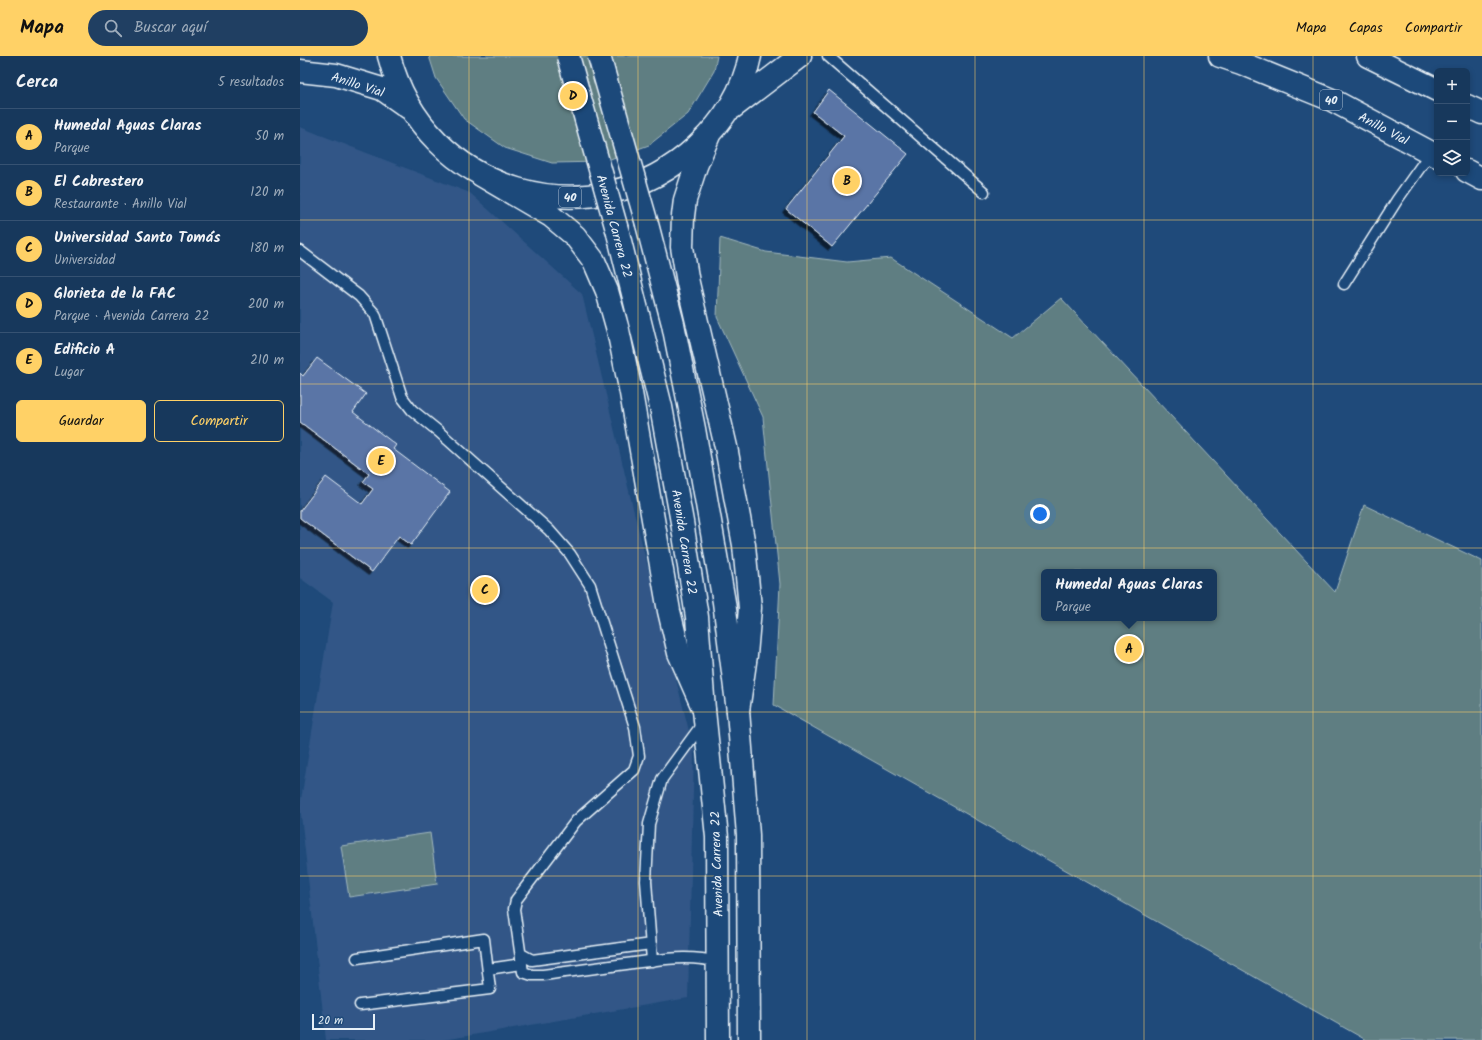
<!DOCTYPE html>
<html lang="es">
<head>
<meta charset="utf-8">
<style>
  :root { --surface:#17385c; --page:#203f62; --text:#f1f3f6; --muted:#9eacbb; --line:#365272; --accent:#ffd166 }
  body { margin:0; font-family:Kalam,sans-serif; background:var(--page); color:var(--text) }
  .controls { position:absolute; right:12px; top:12px; display:grid; overflow:hidden; border-radius:6px; box-shadow:0 2px 6px #0003 }
  .controls button { width:36px; height:36px; display:grid; place-items:center; padding:0; border:0; border-bottom:1px solid var(--line); background:var(--surface); color:var(--text); font:20px sans-serif }
  .scale { position:absolute; left:12px; bottom:10px; width:63px; box-sizing:border-box; padding-left:4px; border:2px solid #e8f1f8; border-top:0; font-size:11px; line-height:14px; white-space:nowrap; color:#e8f1f8; -webkit-text-stroke:3px #1f4a7a; paint-order:stroke }
  .you { position:absolute; left:740px; top:458px; width:14px; height:14px; margin:-10px; border:3px solid #fff; border-radius:50%; background:#1a73e8; box-shadow:0 0 0 6px #1a73e833 }
  .badge { display:grid; place-items:center; width:26px; height:26px; border-radius:50%; background:var(--accent); color:#111; font-size:13px; font-weight:700 }
  .pin { position:absolute; translate:-50% -50%; border:2px solid #fff; box-shadow:0 1px 4px #0006 }
  .popup { position:absolute; left:741px; top:513px; width:176px; height:52px; box-sizing:border-box; display:grid; place-content:center; border-radius:6px; background:var(--surface); filter:drop-shadow(0 1px 3px #0005); font-size:13px; white-space:nowrap; color:var(--muted) }
  .popup b { font-size:15px; color:var(--text) }
  .popup::after { content:''; position:absolute; left:50%; top:100%; margin-left:-8px; border:8px solid transparent; border-top-color:var(--surface) }
  .list { margin:0; padding:0; list-style:none }
  h2 { display:flex; justify-content:space-between; align-items:center; height:52px; margin:0; padding:0 16px; font-size:17px }
  h2 small { font-size:13px; font-weight:400; color:var(--muted) }
  .list li { display:grid; grid-template-columns:26px 1fr auto; gap:12px; align-items:center; box-sizing:border-box; height:56px; padding:0 16px; border-top:1px solid var(--line) }
  .list b { display:block; font-size:15px; white-space:nowrap }
  .list p { margin:0; font-size:13px; white-space:nowrap; color:var(--muted) }
  .list em { font-size:13px; font-style:normal; color:var(--muted) }
  .actions { display:flex; gap:8px; padding:12px 16px }
  .actions a { flex:1; padding:9px 0; border:1px solid var(--accent); border-radius:6px; text-align:center; font-size:14px; color:var(--accent) }
  .actions .main { background:var(--accent); color:#111 }
  .icon { flex:none; width:22px; height:22px; fill:none; stroke:currentColor; stroke-width:2; stroke-linecap:round; stroke-linejoin:round }
  .map { position:relative; flex:none; width:1182px; height:984px; overflow:hidden }
  header { display:flex; align-items:center; gap:24px; box-sizing:border-box; height:56px; padding:0 20px; background:var(--accent); color:#111 }
  header strong { font-size:19px }
  nav { display:flex; gap:22px; margin-inline-start:auto; font-size:14px }
  .search { width:280px; height:36px; background:var(--page); display:flex; align-items:center; gap:10px; box-sizing:border-box; padding:0 14px; border-radius:22px; color:var(--muted); font-size:15px }
  main { display:flex }
  aside { flex:1; background:var(--surface) }
  .map>svg:first-child { display:block }
  .built { fill:#315787 }
  .green { fill:#5e7e82; stroke:#a3b8bd; fill-rule:evenodd }
  .building { fill:#5a75a6; stroke:#e8f1f8; filter:url(#shadow) }
  .lines { fill:none; stroke-linecap:round; stroke-linejoin:round }
  .lane-casing { stroke:#e8f1f8; stroke-width:13 }
  .primary-casing { stroke:#e8f1f8; stroke-width:25 }
  .highway-casing { stroke:#e8f1f8; stroke-width:25 }
  .lane { stroke:#1f4a7a; stroke-width:10 }
  .primary { stroke:#1f4a7a; stroke-width:22 }
  .highway { stroke:#1f4a7a; stroke-width:22 }
  .primary-bridge-casing { stroke:#e8f1f8; stroke-width:25; stroke-linecap:butt }
  .primary-bridge { stroke:#1f4a7a; stroke-width:22 }
  .grid { fill:none; stroke:#ffd166; stroke-width:1; stroke-opacity:0.55 }
  .labels { text-anchor:middle; stroke-width:3.5; stroke-linejoin:round; paint-order:stroke }
  .shield { fill:#1f4a7a; stroke:#acbfd2; stroke-width:1 }
  .shield-label { font-size:12px; font-weight:bold; fill:#e8f1f8 }
  .street-label { font-size:13px; fill:#e8f1f8; stroke:#1f4a7a }
</style>
</head>
<body>
<header>
<strong>Mapa</strong>
<div class="search"><svg class="icon" aria-label="search" viewBox="0 0 24 24"><circle cx="10" cy="10" r="6"/><path d="M15 15l6 6"/></svg>Buscar aquí</div>
<nav><a>Mapa</a><a>Capas</a><a>Compartir</a></nav>
</header>
<main>
<aside>
<h2>Cerca<small>5 resultados</small></h2>
<ul class="list">
<li><span class="badge">A</span><div><b>Humedal Aguas Claras</b><p>Parque</p></div><em>50 m</em></li>
<li><span class="badge">B</span><div><b>El Cabrestero</b><p>Restaurante · Anillo Vial</p></div><em>120 m</em></li>
<li><span class="badge">C</span><div><b>Universidad Santo Tomás</b><p>Universidad</p></div><em>180 m</em></li>
<li><span class="badge">D</span><div><b>Glorieta de la FAC</b><p>Parque · Avenida Carrera 22</p></div><em>200 m</em></li>
<li><span class="badge">E</span><div><b>Edificio A</b><p>Lugar</p></div><em>210 m</em></li>
</ul>
<div class="actions"><a class="main">Guardar</a><a>Compartir</a></div>
</aside>
<div class="map">
<svg width="1182" height="984" viewBox="0 0 1182 984">
  <defs>
    <filter id="shadow"><feDropShadow dx="-3.5" dy="3.5" stdDeviation="0" flood-color="#0009"/></filter>
  </defs>
  <rect width="100%" height="100%" fill="#1f4a7a"/>
  <filter id="ink" filterUnits="userSpaceOnUse"><feTurbulence type="fractalNoise" baseFrequency=".025" numOctaves="2"/><feDisplacementMap in="SourceGraphic" scale="8" xChannelSelector="R" yChannelSelector="G"/><feConvolveMatrix kernelMatrix="1 2 1 2 8 2 1 2 1" color-interpolation-filters="sRGB"/></filter>
  <g filter="url(#ink)">
    <!-- built -->
    <path class="built" d="M0,71L170,137L282,238L334,456L394,695L388,942L143,984H26L0,750L33,546L0,522Z"/>
    <!-- green -->
    <path class="green" d="M129,0H417L414,15L388,58L349,89L302,106L252,107L205,92L164,63L136,22Z
      M420,182L466,196L547,206L591,202L713,282L761,242L1035,536L1064,449L1182,505V984H1066L474,649L480,528L463,361L417,261ZM744,516H914V562H744Z
      M130,777L137,828L49,841L41,790Z"/>
    <!-- building -->
    <path class="building" d="M529,34L608,98L532,191L486,153L544,80L513,56Z
      M17,302L66,338L53,356L96,389L93,393L150,436L111,489L99,480L72,516L0,462V455L26,421L62,448L73,433L63,426L69,418L0,366V317L3,320Z"/>
    <g class="lines">
      <defs>
        <path id="lane" d="M528,0L684,136
          M0,195L59,240L75,258L102,341L112,354L138,375L249,474L270,498L290,529L335,671L339,700L334,714L276,765L216,844L214,853L223,916L232,919H243C271,915 298,912 326,908C356,904 388,898 417,906
          M1044,228L1097,144L1131,96
          M221,898L232,904L351,888
          M57,902L184,883L190,933L60,949
          M352,905L346,825L349,768L362,723L403,667
          M188,913L222,908"/>
        <path id="primary" d="M347,168L373,268L394,373L424,546L438,655L448,779L449,984
          M318,177L361,351L382,466L397,561L404,654L417,781L418,984"/>
        <path id="highway" d="M89,0C125,138 293,187 397,90C423,66 443,35 450,0
          M920,0L941,7L1032,44L1137,100
          M1068,0L1137,34
          M0,15L36,19L82,33L109,52
          M1167,50L1182,57
          M432,52L500,0
          M409,79L396,110L385,144L383,160L382,191L388,227L426,391L444,489L450,552L446,599L438,655
          M1167,115L1182,123
          M181,119L251,160L275,180L294,205L307,235L318,274L331,337L369,555L379,597L404,654"/>
      </defs>
      <!-- lane casing -->
      <use href="#lane" class="lane-casing"/>
      <!-- primary casing -->
      <use href="#primary" class="primary-casing"/>
      <!-- highway casing -->
      <use href="#highway" class="highway-casing"/>
      <!-- lane -->
      <use href="#lane" class="lane"/>
      <!-- primary -->
      <use href="#primary" class="primary"/>
      <!-- highway -->
      <use href="#highway" class="highway"/>
      <defs>
        <path id="primary-bridge" d="M268,0L318,177
          M299,0L347,168"/>
      </defs>
      <!-- primary-bridge casing -->
      <use href="#primary-bridge" class="primary-bridge-casing"/>
      <!-- primary-bridge -->
      <use href="#primary-bridge" class="primary-bridge"/>
    </g>
  </g>
  <!-- grid -->
  <path class="grid" d="M169,0V984M338,0V984M507,0V984M675,0V984M844,0V984M1013,0V984M0,164H1182M0,328H1182M0,492H1182M0,656H1182M0,820H1182"/>
  <g class="labels">
    <!-- shield labels -->
    <g class="shield">
      <rect x="1020" y="34" width="22" height="20" rx="3"/>
      <rect x="259" y="131" width="22" height="20" rx="3"/>
    </g>
    <g class="shield-label">
      <text x="1031" y="48">40</text>
      <text x="270" y="145">40</text>
    </g>
    <!-- street labels -->
    <g class="street-label">
      <text transform="translate(58 28) rotate(18)" y="5">Anillo Vial</text>
      <text transform="translate(1084 72) rotate(28)" y="5">Anillo Vial</text>
      <text transform="translate(315 170) rotate(75)" y="5">Avenida Carrera 22</text>
      <text transform="translate(385 486) rotate(81)" y="5">Avenida Carrera 22</text>
      <text transform="translate(416 808) rotate(-92)" y="5">Avenida Carrera 22</text>
    </g>
  </g>
</svg>
<div class="controls">
<button>+</button>
<button>−</button>
<button><svg class="icon" aria-label="layers" viewBox="0 0 24 24"><path d="M12 4l9 5-9 5-9-5zM3 14l9 5 9-5"/></svg></button>
</div>
<div class="scale">20 m</div>
<div class="you"></div>
<div class="pin badge" style="left:829px;top:593px">A</div>
<div class="popup"><b>Humedal Aguas Claras</b>Parque</div>
<div class="pin badge" style="left:547px;top:125px">B</div>
<div class="pin badge" style="left:185px;top:534px">C</div>
<div class="pin badge" style="left:273px;top:40px">D</div>
<div class="pin badge" style="left:81px;top:405px">E</div>
</div>
</main>
</body>
</html>
